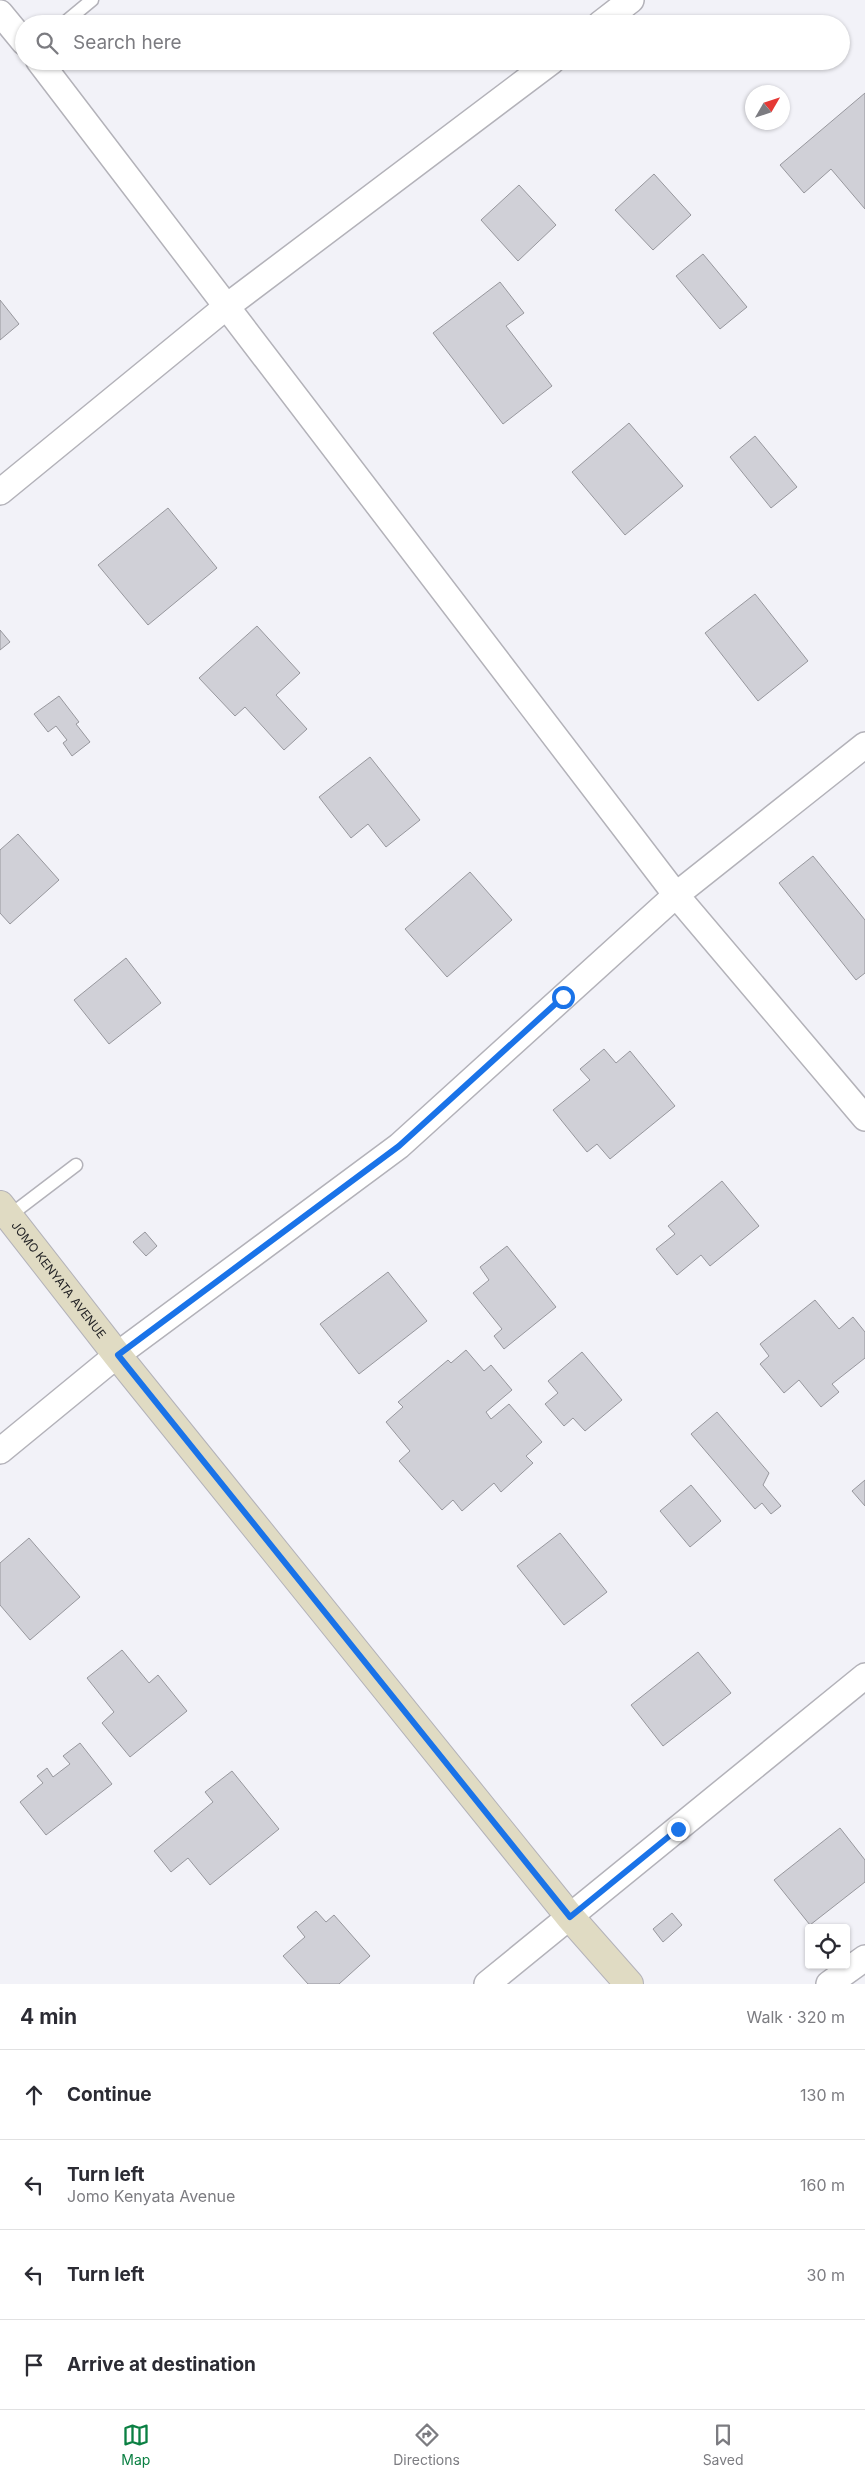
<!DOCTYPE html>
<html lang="en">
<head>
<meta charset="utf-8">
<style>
  :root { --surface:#fff; --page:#f7f7f7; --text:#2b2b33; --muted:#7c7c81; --line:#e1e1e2; --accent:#0b8043 }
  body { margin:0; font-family:Inter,sans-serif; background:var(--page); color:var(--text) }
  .controls { position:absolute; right:15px; bottom:15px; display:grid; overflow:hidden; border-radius:5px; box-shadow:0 1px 4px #0004 }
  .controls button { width:45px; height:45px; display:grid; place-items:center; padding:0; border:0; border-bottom:1px solid var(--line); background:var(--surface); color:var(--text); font:25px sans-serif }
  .compass { position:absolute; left:745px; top:85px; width:45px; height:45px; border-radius:50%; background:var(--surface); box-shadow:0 1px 4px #0004; rotate:51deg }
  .stop { position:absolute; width:15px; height:15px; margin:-11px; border:4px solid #1a73e8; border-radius:50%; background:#fff }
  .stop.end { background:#1a73e8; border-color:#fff; box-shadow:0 1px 5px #0008 }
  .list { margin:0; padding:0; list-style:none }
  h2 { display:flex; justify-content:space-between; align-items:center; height:65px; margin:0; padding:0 20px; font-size:21px }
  h2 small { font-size:16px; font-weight:400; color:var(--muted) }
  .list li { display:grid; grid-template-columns:32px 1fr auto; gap:15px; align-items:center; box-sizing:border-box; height:90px; padding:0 20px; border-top:1px solid var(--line) }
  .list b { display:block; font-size:19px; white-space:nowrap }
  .list p { margin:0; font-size:16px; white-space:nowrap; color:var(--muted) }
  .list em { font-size:16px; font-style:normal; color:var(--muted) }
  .icon { flex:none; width:28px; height:28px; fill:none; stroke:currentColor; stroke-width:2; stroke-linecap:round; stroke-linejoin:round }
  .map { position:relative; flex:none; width:865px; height:1984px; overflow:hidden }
  .search { position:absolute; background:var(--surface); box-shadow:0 1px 4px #0004; left:15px; right:15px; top:15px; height:55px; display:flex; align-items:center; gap:12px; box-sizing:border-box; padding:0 18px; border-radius:28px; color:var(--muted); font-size:19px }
  .sheet { height:425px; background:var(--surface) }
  nav { display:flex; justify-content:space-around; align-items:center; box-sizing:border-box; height:70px; border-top:1px solid var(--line); background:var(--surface); font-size:14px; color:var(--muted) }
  nav a { display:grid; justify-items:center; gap:2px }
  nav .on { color:var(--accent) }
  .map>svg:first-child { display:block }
  .building { fill:#d0d0d7; stroke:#97979d }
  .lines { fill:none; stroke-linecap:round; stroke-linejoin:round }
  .lane-casing { stroke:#b3b2b9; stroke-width:15 }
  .street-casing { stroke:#b3b2b9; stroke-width:28 }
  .secondary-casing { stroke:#b3b2b9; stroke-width:30 }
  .lane { stroke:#fff; stroke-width:12 }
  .street { stroke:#fff; stroke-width:25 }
  .secondary { stroke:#e0dbc3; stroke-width:28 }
  .route { stroke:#1a73e8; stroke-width:6 }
  .labels { text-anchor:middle; stroke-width:4; stroke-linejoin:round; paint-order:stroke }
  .street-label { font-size:12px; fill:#242426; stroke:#fff }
</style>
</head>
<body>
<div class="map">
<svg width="865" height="1984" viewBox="0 0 865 1984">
  <rect width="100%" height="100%" fill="#f2f2f8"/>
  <!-- building -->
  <path class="building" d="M865,93V209L831,169L804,193L780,165Z
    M654,174L691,215L653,250L615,210Z
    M519,185L556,225L518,261L481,220Z
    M703,254L747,307L720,329L676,276Z
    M500,282L524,313L506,326L552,386L503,424L433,333Z
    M0,300L19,324L0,340Z
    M629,423L683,486L625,535L572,472Z
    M755,436L797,487L771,508L730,457Z
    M168,508L217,568L148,625L98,565Z
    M755,594L808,661L758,701L705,633Z
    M257,626L300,673L276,695L307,729L284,750L245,707L235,716L199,678Z
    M0,630L10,642L0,650Z
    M59,696L79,722L76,724L90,742L72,756L63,743L67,740L56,726L48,732L34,714Z
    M370,757L420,820L386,847L368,824L351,838L319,797Z
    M18,834L59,880L10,924L0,913V850Z
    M813,856L865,920V973L856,980L779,883Z
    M470,872L512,920L447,977L405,929Z
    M126,958L161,1003L109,1044L74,1000Z
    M604,1049L616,1063L630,1051L675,1106L610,1159L597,1144L587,1152L553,1110L590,1080L580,1069Z
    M722,1181L759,1226L710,1266L701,1255L677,1275L656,1249L675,1234L668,1226Z
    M145,1232L157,1246L146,1256L133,1242Z
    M507,1246L556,1307L504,1349L494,1336L502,1329L473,1293L489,1280L480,1267Z
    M388,1272L427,1321L359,1374L320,1324Z
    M815,1300L839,1329L853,1317L865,1332V1358L832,1384L839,1392L821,1407L799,1380L784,1393L760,1364L769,1356L760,1344Z
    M466,1350L484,1371L491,1365L512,1390L486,1412L491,1419L509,1404L542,1442L526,1456L533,1463L501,1492L494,1483L462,1511L453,1500L442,1510L399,1461L410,1451L386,1422L403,1407L398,1402L448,1360L451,1363Z
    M582,1352L622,1400L585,1431L573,1418L564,1426L545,1404L558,1393L548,1381Z
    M717,1412L769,1473L763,1485L781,1506L771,1514L762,1503L755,1509L691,1434Z
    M865,1480V1506L852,1491Z
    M691,1485L721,1521L690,1547L660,1511Z
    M560,1533L607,1592L564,1625L517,1566Z
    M29,1538L80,1597L30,1640L0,1605V1563Z
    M122,1650L149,1683L158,1675L187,1711L130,1757L102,1723L114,1712L87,1678Z
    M698,1652L731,1693L663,1746L631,1705Z
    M80,1743L112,1784L46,1835L20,1802L43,1783L37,1776L47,1768L53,1777L70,1764L63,1756Z
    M232,1771L279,1829L210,1885L188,1858L171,1872L154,1851L213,1802L205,1792Z
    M840,1828L865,1860V1882L810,1925L774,1880Z
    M316,1911L326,1922L334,1915L370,1956L339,1984H308L283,1956L305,1937L297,1927Z
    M672,1913L682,1925L663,1942L653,1929Z"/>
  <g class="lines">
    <defs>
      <path id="lane" d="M63,24L92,0
        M9,1216L76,1165"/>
      <path id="street" d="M0,13L24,42
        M600,24L631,0
        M39,61L676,895L865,1118
        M0,492L226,307L552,61
        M0,1451L117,1355L399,1146L676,895L865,745
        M487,1984L865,1676
        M829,1984L865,1958"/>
      <g id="secondary">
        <path id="s1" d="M0,1205L117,1355L570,1917L629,1984"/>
      </g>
    </defs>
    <!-- lane casing -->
    <use href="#lane" class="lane-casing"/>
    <!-- street casing -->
    <use href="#street" class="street-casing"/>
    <!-- secondary casing -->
    <use href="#secondary" class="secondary-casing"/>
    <!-- lane -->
    <use href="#lane" class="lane"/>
    <!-- street -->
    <use href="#street" class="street"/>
    <!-- secondary -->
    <use href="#secondary" class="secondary"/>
  </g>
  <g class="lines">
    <!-- route -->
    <path class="route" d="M563,997L399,1146L118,1355L570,1917L678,1829"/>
  </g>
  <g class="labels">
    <!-- street labels -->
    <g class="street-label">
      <text dy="4" stroke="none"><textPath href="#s1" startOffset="95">JOMO KENYATA AVENUE</textPath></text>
    </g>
  </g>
</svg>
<div class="controls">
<button><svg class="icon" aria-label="locate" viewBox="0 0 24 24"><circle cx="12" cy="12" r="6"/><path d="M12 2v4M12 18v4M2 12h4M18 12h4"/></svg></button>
</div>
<svg class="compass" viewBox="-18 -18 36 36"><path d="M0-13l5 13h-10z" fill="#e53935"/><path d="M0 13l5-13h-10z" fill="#7c7c81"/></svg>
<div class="stop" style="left:563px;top:997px"></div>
<div class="stop end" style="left:678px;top:1829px"></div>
<div class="search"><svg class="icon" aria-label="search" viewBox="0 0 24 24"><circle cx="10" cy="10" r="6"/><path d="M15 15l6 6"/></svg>Search here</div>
</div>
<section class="sheet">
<h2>4 min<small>Walk · 320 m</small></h2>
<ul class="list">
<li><svg class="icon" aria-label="ahead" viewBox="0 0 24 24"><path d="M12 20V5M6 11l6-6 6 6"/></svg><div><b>Continue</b></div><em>130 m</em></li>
<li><svg class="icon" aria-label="left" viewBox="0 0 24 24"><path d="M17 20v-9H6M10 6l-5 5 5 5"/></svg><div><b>Turn left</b><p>Jomo Kenyata Avenue</p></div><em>160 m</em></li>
<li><svg class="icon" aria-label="left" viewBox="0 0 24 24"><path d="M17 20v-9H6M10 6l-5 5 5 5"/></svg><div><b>Turn left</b></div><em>30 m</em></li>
<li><svg class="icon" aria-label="arrive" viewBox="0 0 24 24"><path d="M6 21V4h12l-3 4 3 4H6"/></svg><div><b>Arrive at destination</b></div></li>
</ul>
</section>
<nav>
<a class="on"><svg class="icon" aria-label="map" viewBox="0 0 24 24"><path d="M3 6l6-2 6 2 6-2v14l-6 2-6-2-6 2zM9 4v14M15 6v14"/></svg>Map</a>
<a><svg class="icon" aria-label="directions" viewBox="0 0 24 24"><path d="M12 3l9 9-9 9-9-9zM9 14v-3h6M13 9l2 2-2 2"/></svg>Directions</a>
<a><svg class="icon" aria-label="saved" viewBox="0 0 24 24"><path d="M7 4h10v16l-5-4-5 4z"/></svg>Saved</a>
</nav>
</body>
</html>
